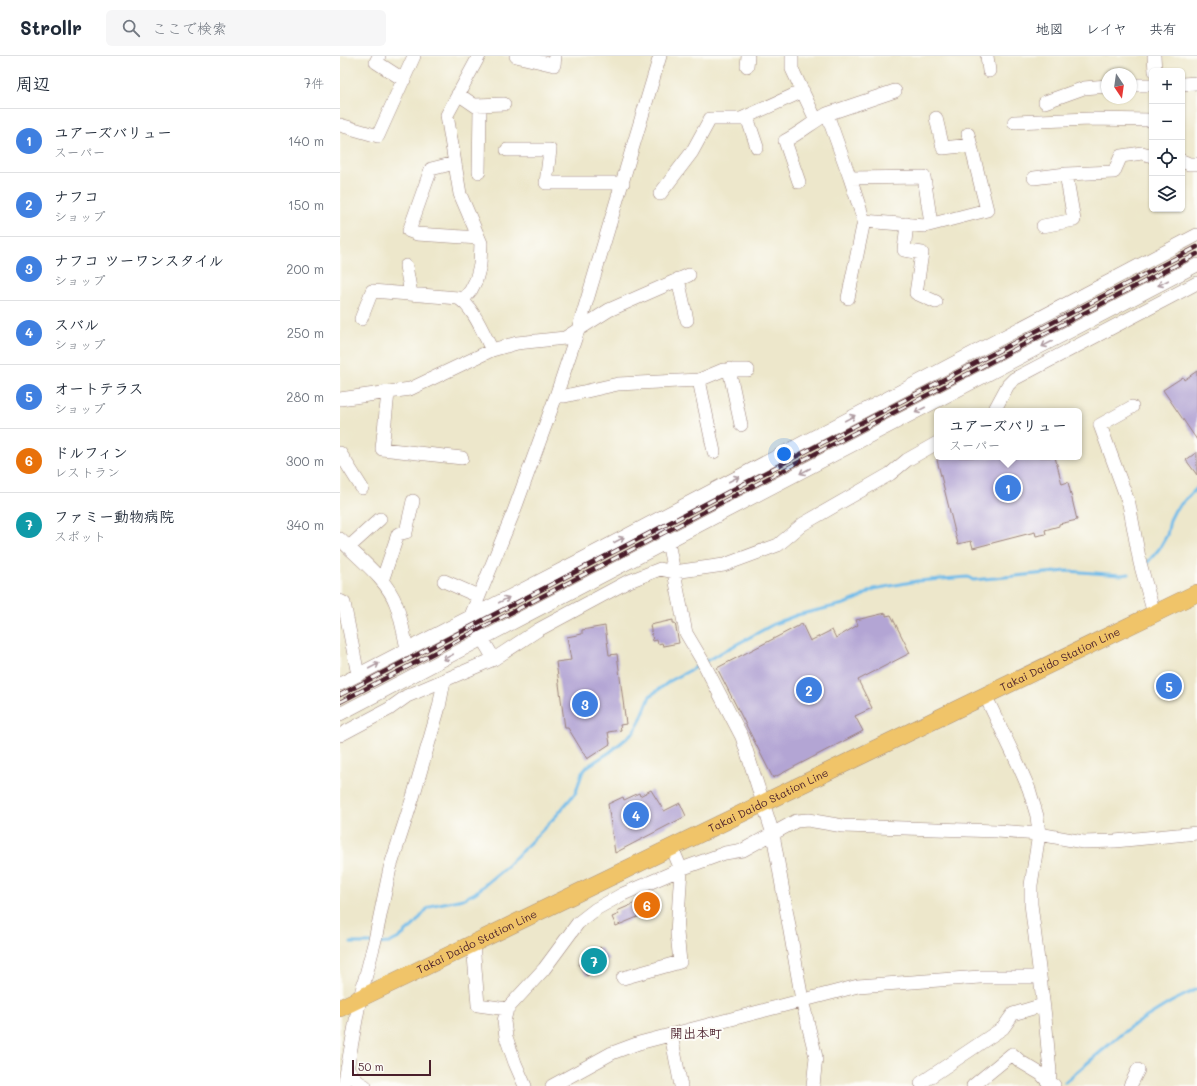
<!DOCTYPE html>
<html lang="ja">
<head>
<meta charset="utf-8">
<style>
  :root { --surface:#fff; --page:#f6f6f7; --text:#1f2937; --muted:#747a83; --line:#e0e1e3; --accent:#1a73e8 }
  body { margin:0; font-family:Mali,"Klee One",sans-serif; background:var(--page); color:var(--text) }
  .controls { position:absolute; right:12px; top:12px; display:grid; overflow:hidden; border-radius:6px; box-shadow:0 1px 3px #0004 }
  .controls button { width:36px; height:36px; display:grid; place-items:center; padding:0; border:0; border-bottom:1px solid var(--line); background:var(--surface); color:var(--text); font:20px sans-serif }
  .compass { position:absolute; left:761px; top:12px; width:36px; height:36px; border-radius:50%; background:var(--surface); box-shadow:0 1px 3px #0004; rotate:167deg }
  .scale { position:absolute; left:12px; bottom:10px; width:79px; box-sizing:border-box; padding-left:4px; border:2px solid #4a1f2b; border-top:0; font-size:11px; line-height:14px; white-space:nowrap; color:#4a1f2b; -webkit-text-stroke:3px #fdfcf7; paint-order:stroke }
  .you { position:absolute; left:444px; top:398px; width:14px; height:14px; margin:-10px; border:3px solid #fff; border-radius:50%; background:#1a73e8; box-shadow:0 0 0 6px #1a73e833 }
  .badge { display:grid; place-items:center; width:26px; height:26px; border-radius:50%; background:var(--accent); color:#fff; font-size:13px; font-weight:700 }
  .pin { position:absolute; translate:-50% -50%; border:2px solid #fff; box-shadow:0 1px 4px #0006 }
  .popup { position:absolute; left:594px; top:352px; width:148px; height:52px; box-sizing:border-box; display:grid; place-content:center; border-radius:6px; background:var(--surface); filter:drop-shadow(0 1px 3px #0005); font-size:13px; white-space:nowrap; color:var(--muted) }
  .popup b { font-size:15px; color:var(--text) }
  .popup::after { content:''; position:absolute; left:50%; top:100%; margin-left:-8px; border:8px solid transparent; border-top-color:var(--surface) }
  .list { margin:0; padding:0; list-style:none }
  h2 { display:flex; justify-content:space-between; align-items:center; height:52px; margin:0; padding:0 16px; font-size:17px }
  h2 small { font-size:13px; font-weight:400; color:var(--muted) }
  .list li { display:grid; grid-template-columns:26px 1fr auto; gap:12px; align-items:center; box-sizing:border-box; height:64px; padding:0 16px; border-top:1px solid var(--line) }
  .list b { display:block; font-size:15px; white-space:nowrap }
  .list p { margin:0; font-size:13px; white-space:nowrap; color:var(--muted) }
  .list em { font-size:13px; font-style:normal; color:var(--muted) }
  .icon { flex:none; width:22px; height:22px; fill:none; stroke:currentColor; stroke-width:2; stroke-linecap:round; stroke-linejoin:round }
  .map { position:relative; flex:none; width:857px; height:1030px; overflow:hidden }
  header { display:flex; align-items:center; gap:24px; box-sizing:border-box; height:56px; padding:0 20px; background:var(--surface); border-bottom:1px solid var(--line) }
  header strong { font-size:19px }
  nav { display:flex; gap:22px; margin-inline-start:auto; font-size:14px }
  .search { width:280px; height:36px; background:var(--page); display:flex; align-items:center; gap:10px; box-sizing:border-box; padding:0 14px; border-radius:6px; color:var(--muted); font-size:15px }
  main { display:flex }
  aside { flex:1; background:var(--surface) }
  .map>svg:first-child { display:block }
  .lines { fill:none; stroke-linecap:round; stroke-linejoin:round }
  .stream { stroke:#71bcea; stroke-width:3 }
  .building { fill:#b3a5d4 }
  .minor-casing { stroke:#9c837b; stroke-width:14 }
  .major-casing { stroke:#9c837b; stroke-width:18 }
  .minor { stroke:#fff; stroke-width:13 }
  .major { stroke:#f0c469; stroke-width:17 }
  .rail-casing { stroke:#4a1f2b; stroke-width:4.5 }
  .rail { stroke:#fdfcf7; stroke-width:3; stroke-dasharray:9; stroke-linecap:butt }
  .oneway { stroke:#ae9aa0 }
  .labels { text-anchor:middle; stroke-width:4; stroke-linejoin:round; paint-order:stroke }
  .street-label { font-size:11px; fill:#4a1f2b; stroke:#fdfcf7 }
  .quarter-label { font-size:13px; font-weight:bold; fill:#4a1f2b; stroke:#fdfcf7 }
</style>
</head>
<body>
<header>
<strong>Strollr</strong>
<div class="search"><svg class="icon" aria-label="search" viewBox="0 0 24 24"><circle cx="10" cy="10" r="6"/><path d="M15 15l6 6"/></svg>ここで検索</div>
<nav><a>地図</a><a>レイヤ</a><a>共有</a></nav>
</header>
<main>
<aside>
<h2>周辺<small>7件</small></h2>
<ul class="list">
<li><span class="badge" style="background:#3f7fe0">1</span><div><b>ユアーズバリュー</b><p>スーパー</p></div><em>140 m</em></li>
<li><span class="badge" style="background:#3f7fe0">2</span><div><b>ナフコ</b><p>ショップ</p></div><em>150 m</em></li>
<li><span class="badge" style="background:#3f7fe0">3</span><div><b>ナフコ ツーワンスタイル</b><p>ショップ</p></div><em>200 m</em></li>
<li><span class="badge" style="background:#3f7fe0">4</span><div><b>スバル</b><p>ショップ</p></div><em>250 m</em></li>
<li><span class="badge" style="background:#3f7fe0">5</span><div><b>オートテラス</b><p>ショップ</p></div><em>280 m</em></li>
<li><span class="badge" style="background:#e8710a">6</span><div><b>ドルフィン</b><p>レストラン</p></div><em>300 m</em></li>
<li><span class="badge" style="background:#0f9aa8">7</span><div><b>ファミー動物病院</b><p>スポット</p></div><em>340 m</em></li>
</ul>
</aside>
<div class="map">
<svg width="857" height="1030" viewBox="0 0 857 1030">
  <rect width="100%" height="100%" fill="#fdfcf7"/>
  <filter id="ink" filterUnits="userSpaceOnUse"><feTurbulence type="fractalNoise" baseFrequency=".025" numOctaves="2"/><feDisplacementMap in="SourceGraphic" scale="8" xChannelSelector="R" yChannelSelector="G"/><feConvolveMatrix kernelMatrix="1 2 1 2 8 2 1 2 1" color-interpolation-filters="sRGB"/></filter>
  <filter id="wash" filterUnits="userSpaceOnUse"><feTurbulence type="fractalNoise" baseFrequency=".012" numOctaves="4" result="noise"/><feDisplacementMap in="SourceGraphic" scale="16" xChannelSelector="R" yChannelSelector="G"/><feGaussianBlur stdDeviation="0.9" result="paint"/><feColorMatrix in="noise" values="0 0 0 0 0 0 0 0 0 0 0 0 0 0 0 0 0 1.4 0 .05"/><feComposite in="paint" operator="in"/></filter>
  <g filter="url(#wash)">
    <rect width="100%" height="100%" fill="#ede7cb"/>
    <g class="lines">
      <!-- stream -->
      <path class="stream" d="M807,507L819,493L827,479L830,464L835,454L857,432
        M366,605L434,568L457,559L504,548L519,542L534,533L577,525L628,521L633,524L727,515L781,519L789,518
        M11,887H31
        M37,888L49,887L59,882L74,869L87,853L94,849L123,843L135,837L167,810L216,760L236,736L242,717L248,710L270,696L294,676L300,665L310,640L330,625L360,609
        M725,1026L790,971L831,946L857,933"/>
    </g>
    <g id="blocks">
      <!-- building -->
      <path class="building" d="M857,315V384L823,334L843,321L844,324Z
        M857,396V419L846,404Z
        M599,401H715L722,428L728,426L737,464L719,468V470L705,474L706,478L696,480L695,476L633,492L631,485L618,488L597,404L599,403Z
        M546,557V560L551,559L570,597L518,624L532,652L515,660L523,675L433,722L377,612L462,568L470,585L492,574L496,582L518,569L516,564Z
        M333,564V567H335L339,587L323,590L322,587L318,588L317,584L313,585L310,569Z
        M265,570L269,599L277,598L286,668L280,669L281,674L268,676L270,688L247,703L228,672H225L216,606L231,604L227,581L242,578V574Z
        M311,734L324,755L340,747L346,760L275,797L268,748L283,741L284,744L299,737L300,740Z
        M314,839L319,852L276,870L272,861L279,858L277,855Z
        M260,891L269,903L247,920L238,908Z"/>
    </g>
  </g>
  <g filter="url(#ink)">
    <use href="#blocks" fill-opacity="0" stroke="#9c837b" stroke-width="1"/>
    <g class="lines">
      <defs>
        <path id="minor" d="M39,0L36,6L64,24
          M176,0L214,9L215,0
          M452,0V13L476,64
          M647,0L649,15
          M814,0L815,15
          M407,10L408,0
          M842,28L857,27
          M791,29H812
          M118,38L140,53L139,116
          M705,46L744,32L767,30
          M135,49L164,48
          M487,58L555,35
          M407,61L417,91
          M596,62L603,92L631,89
          M674,66L750,63L812,64
          M0,69L38,80L74,0
          M167,94H210L206,127H283
          M842,105L849,108H857
          M115,107L91,113L69,175L77,178L139,182
          M694,122L726,118L774,116L781,100L802,97L812,100
          M459,126L445,85C460,77 473,66 487,58L510,122L584,121L591,168
          M320,138L352,96L370,63H401L463,35
          M524,165L585,170L647,154L628,78
          M567,168L564,194L582,197L576,237L596,246
          M703,170L734,164L726,118
          M66,210L71,238
          M338,223L347,264
          M508,242L524,165L510,122
          M123,244L131,234L136,224L140,209L141,187L120,138L107,59L139,0
          M21,263L32,235L118,242C133,250 144,279 152,294
          M389,313L401,369
          M359,324L374,396
          M48,337L42,393L122,402
          M216,340H225L278,328L359,324L383,314H408
          M0,343L70,333L152,294L177,287L225,282L269,254L349,219
          M792,351L760,369L789,448L800,507L814,558
          M654,355L668,329L674,323L857,227
          M0,397L22,432
          M316,464L328,486L346,577L362,604L402,681L433,778L462,944L476,1001L473,1030
          M0,483C18,502 47,523 56,548C61,562 64,578 67,593
          M9,491L40,463
          M42,525L58,478L66,476L73,445
          M104,525L138,540
          M0,545L4,547L18,619
          M130,562L174,455L216,340L238,274L320,0
          M130,562L154,603
          M0,628L242,503L857,179
          M645,639L679,710L689,733L697,760L699,778L691,829V848L705,961L710,1016L709,1030
          M0,658L195,555L857,209
          M0,679L49,653L67,640L154,603L198,574L287,526L320,513L334,516L384,509L438,489L463,468L550,418L567,404L597,387
          M133,887L138,949L167,953
          M283,922L340,906L337,877L341,813L332,792
          M331,979L341,1030
          M7,1012L18,1026L25,1030
          M581,1027L663,972L673,958L703,949
          M4,1030L20,942L35,884L50,812L73,741L99,651L104,625
          M185,1030L175,1007L166,981L164,965L167,953L204,913L238,867L256,853L283,838L341,813L385,797L403,794L456,765L468,764L503,770L657,775L699,778L743,786L775,785L857,777
          M212,1030L272,997L299,987L518,930L640,921H700
          M633,1030L672,998L681,1006L701,1018L710,1028L714,1029
          M790,1030L798,1014"/>
        <g id="major">
          <path id="s1" d="M0,952L857,537"/>
        </g>
      </defs>
      <!-- minor casing -->
      <use href="#minor" class="minor-casing"/>
      <!-- major casing -->
      <use href="#major" class="major-casing"/>
      <!-- minor -->
      <use href="#minor" class="minor"/>
      <!-- major -->
      <use href="#major" class="major"/>
      <defs>
        <path id="rail" d="M0,639L857,191
          M0,646L857,198"/>
      </defs>
      <!-- rail casing -->
      <use href="#rail" class="rail-casing"/>
      <!-- rail -->
      <use href="#rail" class="rail"/>
    </g>
    <!-- one-way arrows -->
    <defs><path id="oneway-shaft" d="M-6 0H5M1.5-3L5.5 0L1.5 3" fill="none" stroke-width="1.6" stroke-linecap="round" stroke-linejoin="round"/></defs>
    <g class="oneway">
      <use href="#oneway-shaft" transform="translate(823 227) rotate(152)"/>
      <use href="#oneway-shaft" transform="translate(707 288) rotate(152)"/>
      <use href="#oneway-shaft" transform="translate(580 354) rotate(153)"/>
      <use href="#oneway-shaft" transform="translate(510 362) rotate(-28)"/>
      <use href="#oneway-shaft" transform="translate(465 415) rotate(152)"/>
      <use href="#oneway-shaft" transform="translate(394 423) rotate(-28)"/>
      <use href="#oneway-shaft" transform="translate(279 484) rotate(-28)"/>
      <use href="#oneway-shaft" transform="translate(164 544) rotate(-28)"/>
      <use href="#oneway-shaft" transform="translate(108 601) rotate(152)"/>
      <use href="#oneway-shaft" transform="translate(34 610) rotate(-28)"/>
    </g>
  </g>
  <g class="labels">
    <!-- street labels -->
    <g class="street-label">
      <text dy="4" stroke="none"><textPath href="#s1" startOffset="800">Takai Daido Station Line</textPath></text>
      <text dy="4" stroke="none"><textPath href="#s1" startOffset="476">Takai Daido Station Line</textPath></text>
      <text dy="4" stroke="none"><textPath href="#s1" startOffset="152">Takai Daido Station Line</textPath></text>
    </g>
    <!-- quarter labels -->
    <g class="quarter-label">
      <text x="356" y="982">開出本町</text>
    </g>
  </g>
</svg>
<div class="controls">
<button>+</button>
<button>−</button>
<button><svg class="icon" aria-label="locate" viewBox="0 0 24 24"><circle cx="12" cy="12" r="6"/><path d="M12 2v4M12 18v4M2 12h4M18 12h4"/></svg></button>
<button><svg class="icon" aria-label="layers" viewBox="0 0 24 24"><path d="M12 4l9 5-9 5-9-5zM3 14l9 5 9-5"/></svg></button>
</div>
<svg class="compass" viewBox="-18 -18 36 36"><path d="M0-13l5 13h-10z" fill="#e53935"/><path d="M0 13l5-13h-10z" fill="#747a83"/></svg>
<div class="scale">50 m</div>
<div class="you"></div>
<div class="pin badge" style="left:668px;top:432px;background:#3f7fe0">1</div>
<div class="popup"><b>ユアーズバリュー</b>スーパー</div>
<div class="pin badge" style="left:469px;top:634px;background:#3f7fe0">2</div>
<div class="pin badge" style="left:245px;top:648px;background:#3f7fe0">3</div>
<div class="pin badge" style="left:296px;top:759px;background:#3f7fe0">4</div>
<div class="pin badge" style="left:829px;top:630px;background:#3f7fe0">5</div>
<div class="pin badge" style="left:307px;top:849px;background:#e8710a">6</div>
<div class="pin badge" style="left:254px;top:905px;background:#0f9aa8">7</div>
</div>
</main>
</body>
</html>
